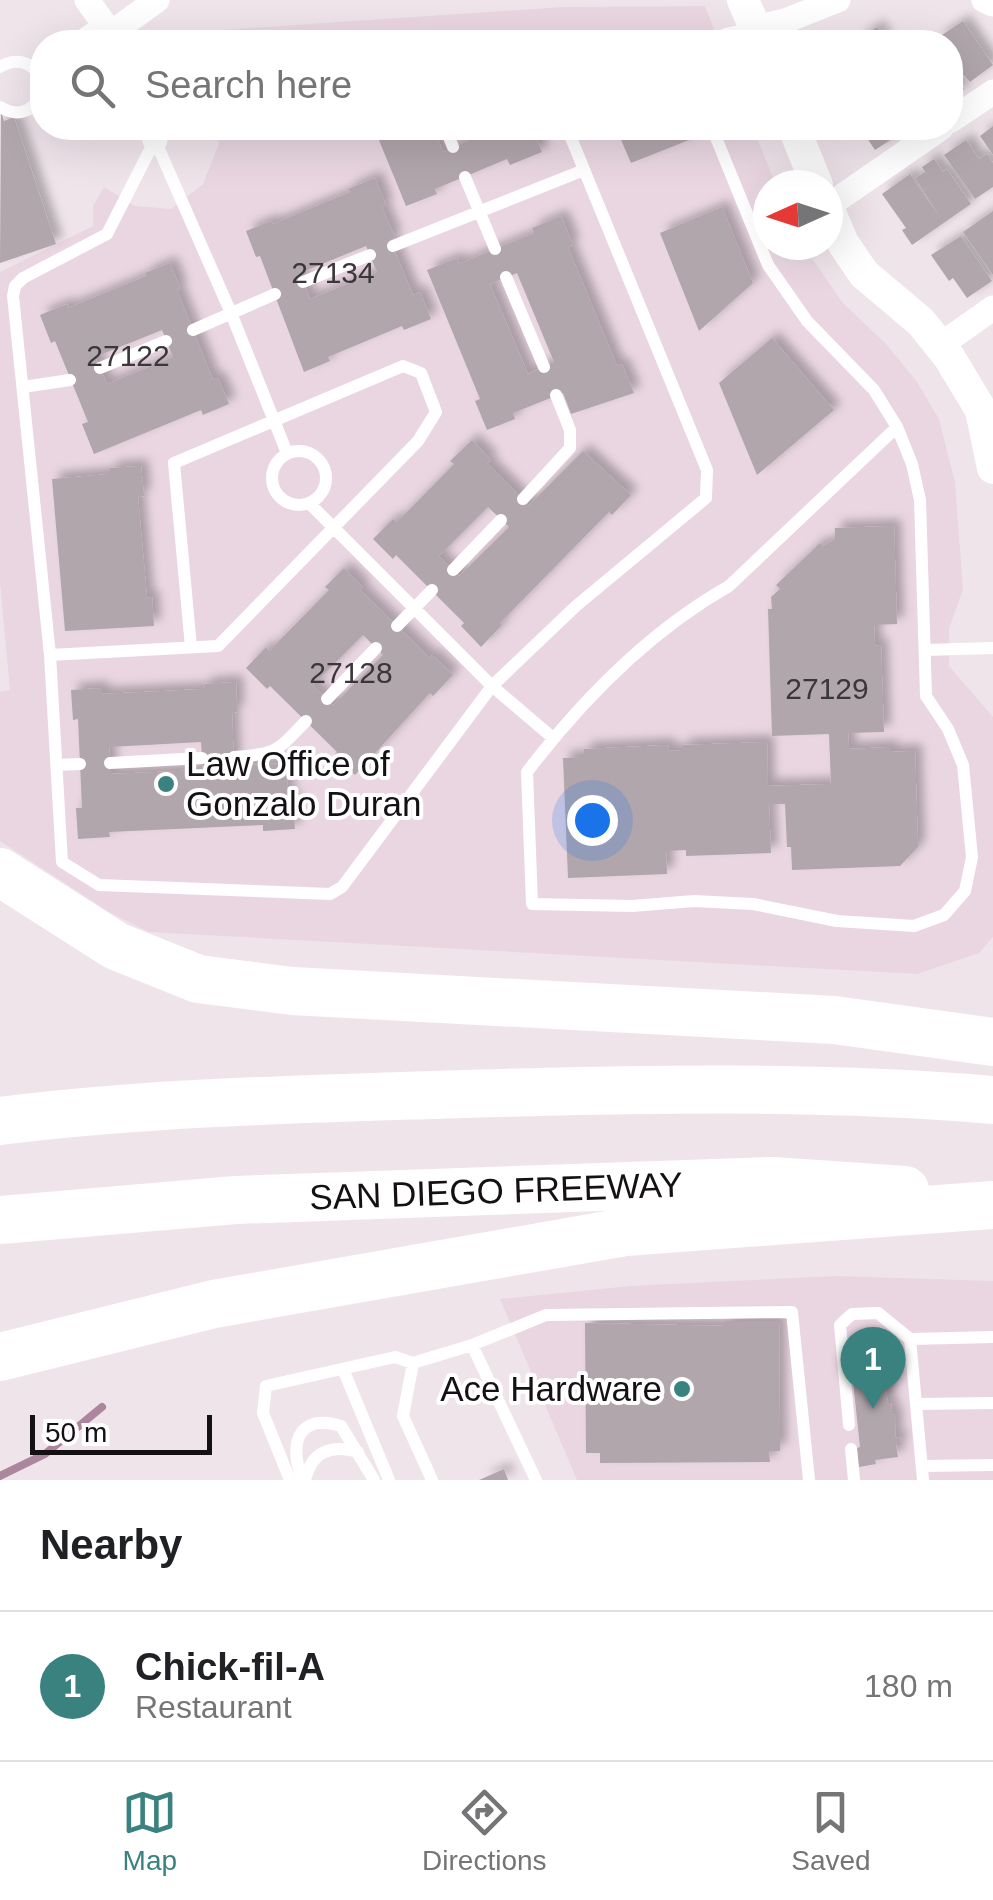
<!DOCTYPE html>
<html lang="en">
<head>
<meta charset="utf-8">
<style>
  :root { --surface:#fff; --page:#f6f6f6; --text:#202124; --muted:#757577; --line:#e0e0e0; --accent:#3a827f }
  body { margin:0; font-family:Arial,sans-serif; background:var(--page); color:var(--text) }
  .compass { position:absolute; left:753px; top:170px; width:90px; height:90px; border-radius:50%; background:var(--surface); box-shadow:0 10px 40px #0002; rotate:267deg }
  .scale { position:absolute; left:30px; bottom:25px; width:182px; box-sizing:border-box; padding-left:10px; border:5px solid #141013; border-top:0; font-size:28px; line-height:35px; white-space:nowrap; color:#141013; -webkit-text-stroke:8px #fff; paint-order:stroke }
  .you { position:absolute; left:592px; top:820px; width:35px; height:35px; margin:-25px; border:8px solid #fff; border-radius:50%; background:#1a73e8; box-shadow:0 0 0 15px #1a73e833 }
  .badge { display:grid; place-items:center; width:65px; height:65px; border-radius:50%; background:var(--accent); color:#fff; font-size:32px; font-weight:700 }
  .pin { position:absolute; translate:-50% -82px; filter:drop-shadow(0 2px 5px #0008) }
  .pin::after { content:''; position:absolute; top:52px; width:35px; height:30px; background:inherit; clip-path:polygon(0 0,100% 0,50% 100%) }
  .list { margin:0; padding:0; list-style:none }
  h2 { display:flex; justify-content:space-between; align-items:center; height:130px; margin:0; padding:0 40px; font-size:42px }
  h2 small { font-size:32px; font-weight:400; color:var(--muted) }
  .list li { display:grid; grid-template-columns:65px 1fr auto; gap:30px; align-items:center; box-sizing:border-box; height:150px; padding:0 40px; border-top:2px solid var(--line) }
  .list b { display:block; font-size:38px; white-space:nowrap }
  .list p { margin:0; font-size:32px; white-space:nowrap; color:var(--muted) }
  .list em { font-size:32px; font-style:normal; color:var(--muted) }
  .icon { flex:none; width:55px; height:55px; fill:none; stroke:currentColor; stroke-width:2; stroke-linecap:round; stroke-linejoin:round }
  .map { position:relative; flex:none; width:993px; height:1480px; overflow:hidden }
  .search { position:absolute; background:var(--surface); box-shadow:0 10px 40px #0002; left:30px; right:30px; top:30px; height:110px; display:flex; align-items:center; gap:25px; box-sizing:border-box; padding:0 35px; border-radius:40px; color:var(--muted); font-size:38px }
  .sheet { height:280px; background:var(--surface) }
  nav { display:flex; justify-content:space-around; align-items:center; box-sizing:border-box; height:140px; border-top:2px solid var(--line); background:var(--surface); font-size:28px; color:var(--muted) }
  nav a { display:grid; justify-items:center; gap:5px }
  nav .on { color:var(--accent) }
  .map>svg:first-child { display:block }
  .built { fill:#e9d6e1 }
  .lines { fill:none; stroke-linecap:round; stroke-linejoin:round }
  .stream { stroke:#ab869c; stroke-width:8 }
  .building { fill:#b1a6ac; fill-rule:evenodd; filter:url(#shadow) }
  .service { stroke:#fff; stroke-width:12 }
  .minor { stroke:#fff; stroke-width:25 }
  .tertiary { stroke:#fff; stroke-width:32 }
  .motorway { stroke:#fff; stroke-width:48 }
  .poi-dot { fill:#3a827f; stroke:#fff; stroke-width:4 }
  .labels { text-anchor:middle; stroke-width:8; stroke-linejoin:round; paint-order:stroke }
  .number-label { font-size:30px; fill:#3b3639 }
  .poi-label { font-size:35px; fill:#141013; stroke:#fff; text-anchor:start }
  .street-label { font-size:35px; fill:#141013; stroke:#fff }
</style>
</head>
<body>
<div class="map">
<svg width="993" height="1480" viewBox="0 0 993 1480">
  <defs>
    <filter id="shadow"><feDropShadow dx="7" dy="-7" stdDeviation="5" flood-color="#0004"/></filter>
  </defs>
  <rect width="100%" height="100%" fill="#f0e4eb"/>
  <!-- built -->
  <path class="built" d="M705,6L719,42H189L220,30L564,7Z
    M213,128H753L776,185H768V245H803L842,302L887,345L917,382L939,419L955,482L963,589L949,629V666L993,717V937L979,953L917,974L149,932L109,912L0,841V692L10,690L0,583V272L93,226V206L104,187L135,206L171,209L203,184L219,144Z
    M836,1276L993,1281V1480H577L500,1299L630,1286Z"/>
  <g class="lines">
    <!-- stream -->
    <path class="stream" d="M0,1476L45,1454L102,1407"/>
  </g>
  <!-- building -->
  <path class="building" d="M963,21L993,65L970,82L950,61V42H938L936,39Z
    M877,27L887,42H854Z
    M950,70L964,89L950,98Z
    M1,111L4,121L14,117L56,244L0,263Z
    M993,126V155L980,136Z
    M374,128H433L443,152L468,141L462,128H532L542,152L510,165L507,159L435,189L437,194L406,206Z
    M616,128H690L694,138L631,163Z
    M852,128H897L901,133L875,150L861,129L856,133Z
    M966,140L979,159L987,154L993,163V187L975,199L944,155Z
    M934,159L943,172L947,169L971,204L912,245L902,230L906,228L882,194L910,174L941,219L915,178L925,172L922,167Z
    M375,178L386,205L382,207L395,238L390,240L413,295L420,292L431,319L404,330L402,326L328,357L330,361L304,372L260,256L256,257L246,231L271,221L273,224L350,192L348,189ZM366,246L377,272L310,299L300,273Z
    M722,207L753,283L699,331L660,233Z
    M993,211V275L963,232Z
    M561,216L573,245L568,247L617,366L622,364L634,393L571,414L563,393L513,413L515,419L487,430L475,401L480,399L427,270L457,258L459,264L495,249L534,233L532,228ZM517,273L554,362L528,374L490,284Z
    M961,236L992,281L967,298L953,278L949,281L931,255Z
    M170,263L180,288L177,290L213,380L218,378L229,404L203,415L201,410L94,454L82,424L88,422L55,341L51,343L40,315L67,304L68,308L146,276L145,273ZM162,330L173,357L107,384L95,357Z
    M772,338L834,410L757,475L719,383Z
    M472,440L491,460L487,463L529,505L583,451L631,495L612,515L609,512L500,623L502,625L481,647L461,626L464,623L396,555L393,559L373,539L393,519L397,522L454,464L450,461ZM488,507L509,527L459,576L439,556Z
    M141,466L144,496L138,497L147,598L152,597L154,626L65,631L52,479L110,474V468Z
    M894,526L897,624L874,625L875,646L881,645L884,732L848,733L849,749L891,747V752L915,751L918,847L900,866L792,870L791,847H787L785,804H769L771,853L686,856V850L666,851L667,874L568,878L563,758L584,757V749L668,745L669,751L683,750V745L767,742L768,786L831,784L829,734L772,736L768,609H772L771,597L780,589L776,585L820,543L823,546L835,539V528Z
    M344,568L363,587L360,590L430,658L432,655L453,675L433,696L430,693L355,775L334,755L337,752L270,686L267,689L246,668L266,647L269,651L329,590L325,587ZM363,635L383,655L333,705L313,685Z
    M236,682L237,712L232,713L234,766L287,763L288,798H293L295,829L263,831V825L109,832L110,837L78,839L76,808H82L80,764L78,719L73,720L71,690L102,688V694L205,689L204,684ZM201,742L203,770L111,774L109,747Z
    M725,1321H779L780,1451H769L770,1462L600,1463V1453H586L585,1323L725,1326Z
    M878,1341L888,1403H891L892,1415L896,1414L895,1438L900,1437L901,1445H896L898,1457L875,1460L876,1464L859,1467L857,1448L860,1447L849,1344Z
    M504,1469L508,1480H479Z"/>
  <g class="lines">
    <!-- service -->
    <path class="service" d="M72,42L102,21
      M427,42L513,36L529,42
      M706,42L726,34L751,29
      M0,67C18,56 37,63 42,84
      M0,107C20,119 38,110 42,87
      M445,128L453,147
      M712,128L768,265L807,321L874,390L897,427L912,464L920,500L926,696L948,729L963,765L972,857L965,891L944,915L914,926L837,921L753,904L694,901L632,906L532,904L527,772C582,700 650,631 729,586L897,427
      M157,136L107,234L23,278L15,286L13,296L50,655L62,862L99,885L330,894L342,887L492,686L576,606L706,498L707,470L567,128
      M155,140L231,313L287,453
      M465,177L495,249
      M393,246L584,170
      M506,277L544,367
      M303,282L370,255
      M193,330L275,294
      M100,368L166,341
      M23,387L70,380
      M272 478a27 27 0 1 1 54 0a27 27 0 1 1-54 0Z
      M523,499L570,448V430L556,395
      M309,503L492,686L553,738
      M453,570L501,520
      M397,626L432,590
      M925,650L993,648
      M50,655L218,646L418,441L436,412L421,373L403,366L174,463L191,647
      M327,699L376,648
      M234,757C277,754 276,752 306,721
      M110,763L202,758
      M57,765L80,764
      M472,1345L536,1480
      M413,1363L403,1416L432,1480
      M343,1369L389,1480
      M917,1404L993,1403
      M849,1425L840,1325L852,1314L878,1313L910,1339
      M851,1449L854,1480
      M922,1466L993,1465
      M290,1480L263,1413L266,1386L395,1357L413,1363L472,1345L546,1315L792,1312L809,1480
      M303,1480C288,1446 297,1412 341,1426L374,1480
      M305,1480C312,1451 331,1444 358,1452
      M923,1480L910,1339L993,1337"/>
    <!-- minor -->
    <path class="minor" d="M87,0L117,42
      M984,0L993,4
      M755,28L785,21L838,0
      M110,34L157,0
      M950,121L993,92
      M151,128L155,140
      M828,206L941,128
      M939,346L993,308"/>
    <!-- tertiary -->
    <path class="tertiary" d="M743,0L761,42
      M794,128L817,185
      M828,208L843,243L864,274L921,322L949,357L981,410L993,468"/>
    <!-- motorway -->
    <path class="motorway" d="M0,872L116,946L198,979L292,991L834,1020L993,1042
      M0,1121C153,1102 308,1099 462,1094C638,1089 817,1085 993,1100
      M0,1220L236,1200L772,1181L905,1190
      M0,1357L214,1304L625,1232L993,1205"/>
  </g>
  <!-- markers -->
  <g class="poi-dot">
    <circle cx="166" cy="784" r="10"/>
    <circle cx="682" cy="1389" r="10"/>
  </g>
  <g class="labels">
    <!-- number labels -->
    <g class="number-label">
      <text x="333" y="283">27134</text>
      <text x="128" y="366">27122</text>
      <text x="351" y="683">27128</text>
      <text x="827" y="699">27129</text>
    </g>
    <!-- poi labels -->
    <g class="poi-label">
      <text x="186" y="776">Law Office of<tspan x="186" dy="40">Gonzalo Duran</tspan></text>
      <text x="662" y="1401" text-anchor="end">Ace Hardware</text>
    </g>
    <!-- street labels -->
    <g class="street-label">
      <text transform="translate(496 1191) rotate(-2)" y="12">SAN DIEGO FREEWAY</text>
    </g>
  </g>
</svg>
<svg class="compass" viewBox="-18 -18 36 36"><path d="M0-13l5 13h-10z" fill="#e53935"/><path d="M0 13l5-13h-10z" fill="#757577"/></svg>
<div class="scale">50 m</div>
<div class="you"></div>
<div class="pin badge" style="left:873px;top:1409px">1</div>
<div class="search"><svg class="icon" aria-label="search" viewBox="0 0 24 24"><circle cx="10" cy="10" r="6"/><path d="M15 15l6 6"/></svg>Search here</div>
</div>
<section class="sheet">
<h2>Nearby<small></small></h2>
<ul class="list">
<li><span class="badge">1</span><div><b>Chick-fil-A</b><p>Restaurant</p></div><em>180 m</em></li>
</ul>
</section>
<nav>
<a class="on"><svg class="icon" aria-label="map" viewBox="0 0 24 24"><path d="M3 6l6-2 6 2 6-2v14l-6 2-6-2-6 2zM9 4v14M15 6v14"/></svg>Map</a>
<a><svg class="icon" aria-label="directions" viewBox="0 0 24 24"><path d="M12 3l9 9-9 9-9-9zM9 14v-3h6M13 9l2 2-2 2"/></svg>Directions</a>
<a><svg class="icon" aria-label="saved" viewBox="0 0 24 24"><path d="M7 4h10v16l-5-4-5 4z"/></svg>Saved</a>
</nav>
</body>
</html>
